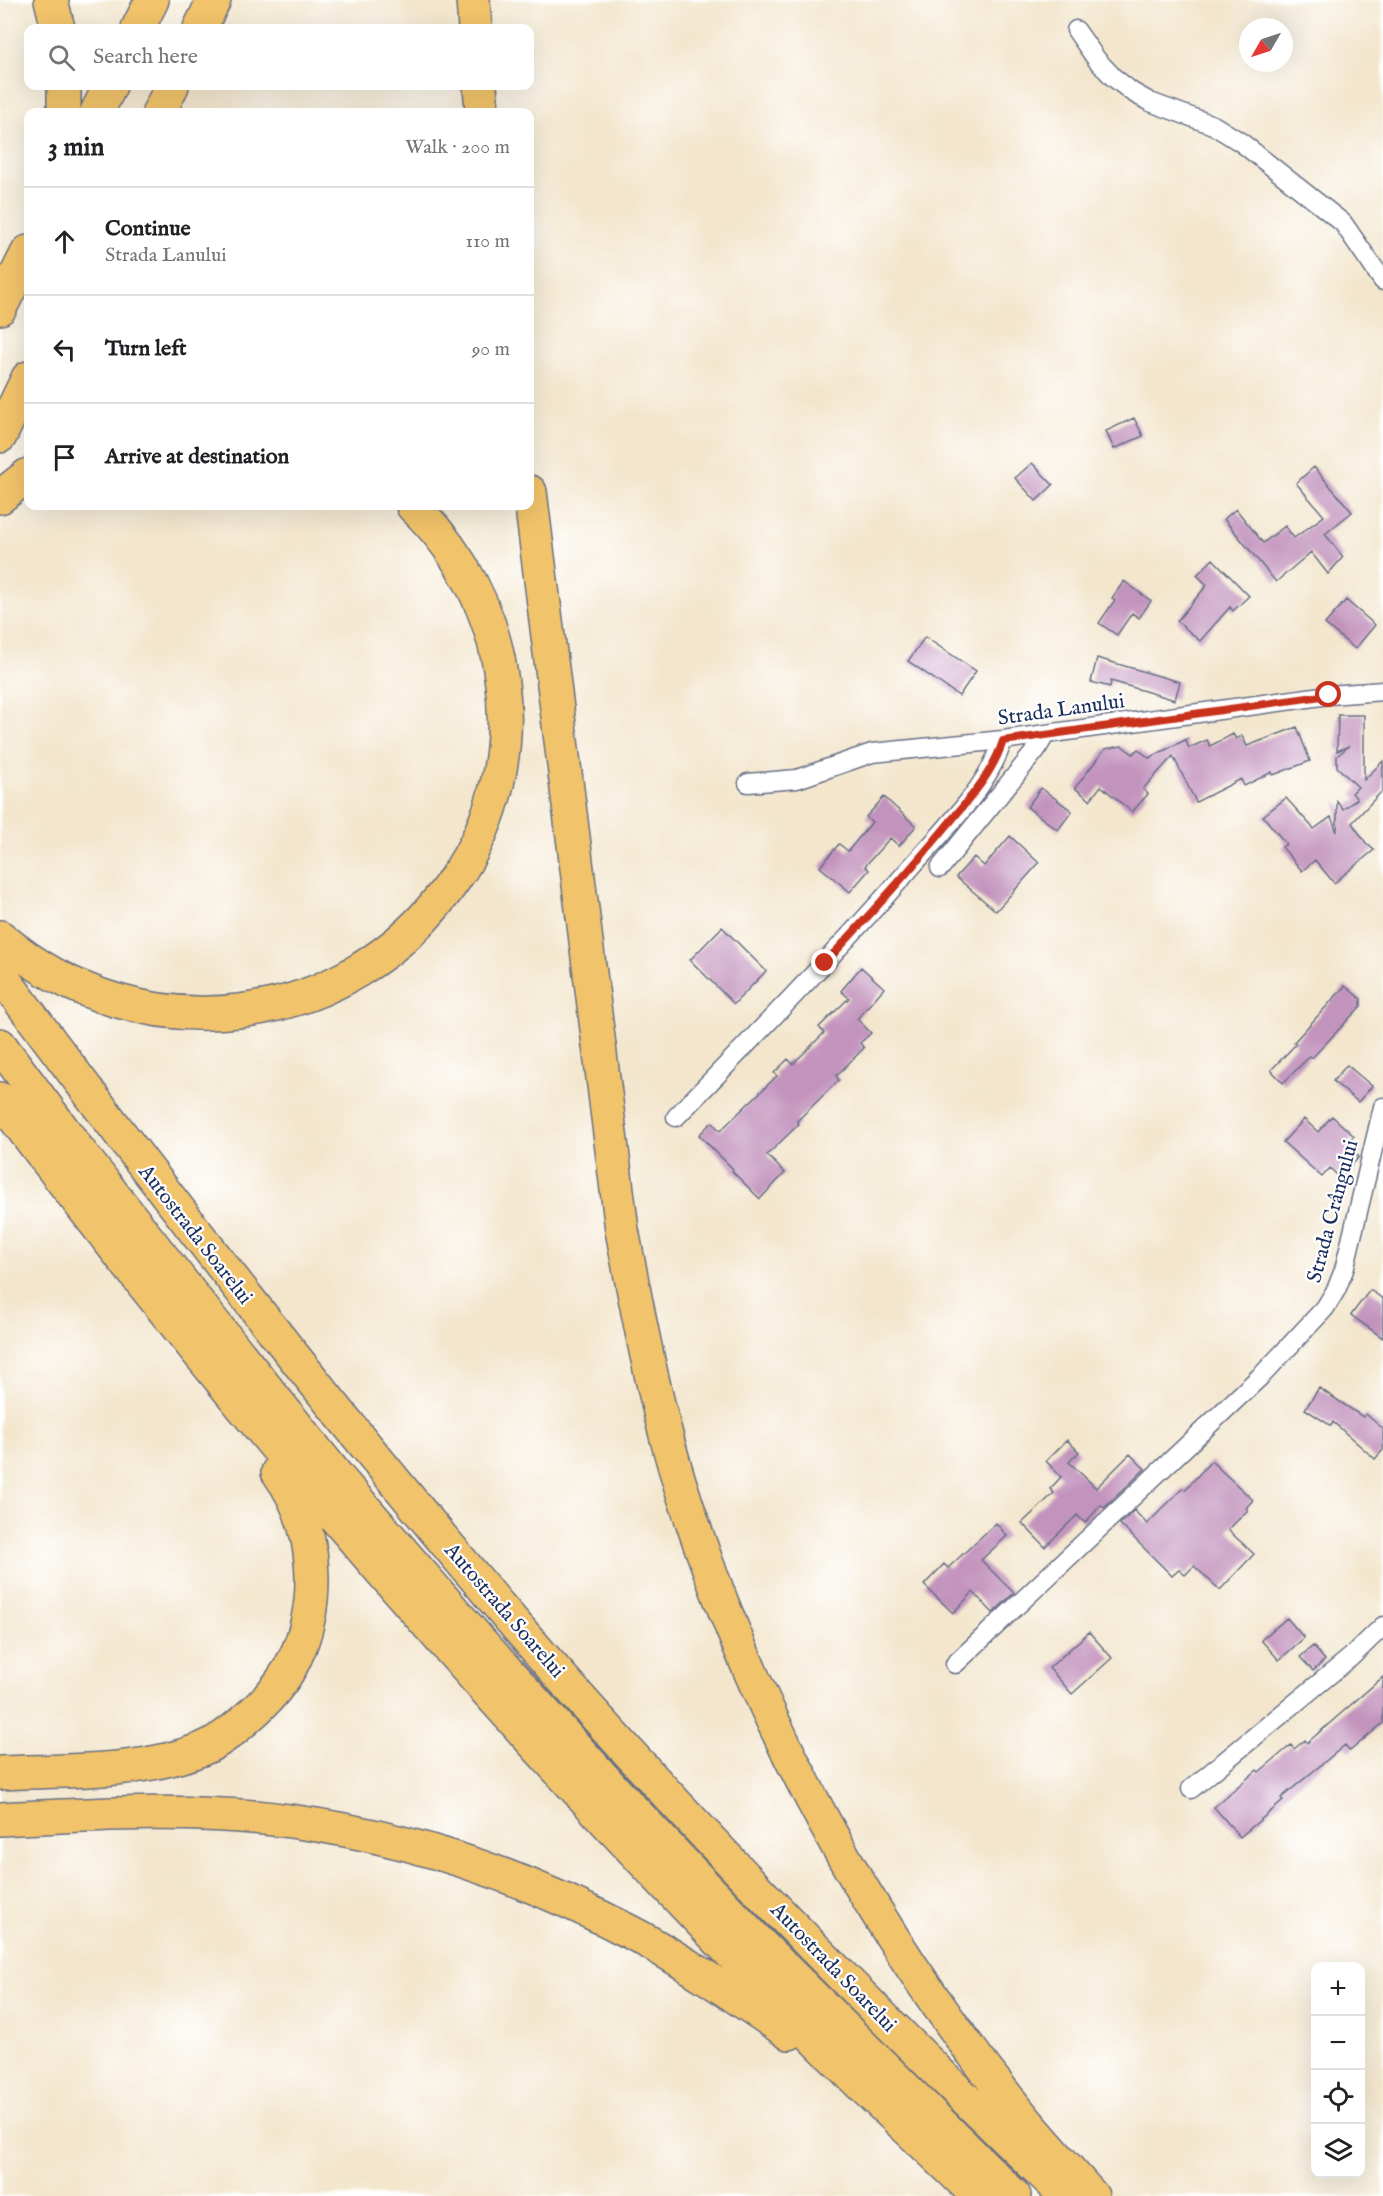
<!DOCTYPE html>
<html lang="en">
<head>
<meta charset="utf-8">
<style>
  :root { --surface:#fff; --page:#f2f2f2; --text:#202124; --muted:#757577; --line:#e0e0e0 }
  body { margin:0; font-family:"IM FELL English",serif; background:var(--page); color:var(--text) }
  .controls { position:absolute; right:18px; bottom:18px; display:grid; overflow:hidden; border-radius:12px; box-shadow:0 6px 24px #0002 }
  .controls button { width:54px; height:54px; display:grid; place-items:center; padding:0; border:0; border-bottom:2px solid var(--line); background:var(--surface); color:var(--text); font:30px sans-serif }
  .compass { position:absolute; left:1239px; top:18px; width:54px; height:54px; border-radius:50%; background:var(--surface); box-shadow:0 6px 24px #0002; rotate:231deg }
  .stop { position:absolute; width:18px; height:18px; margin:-14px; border:4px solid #c8321e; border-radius:50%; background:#fff }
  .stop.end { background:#c8321e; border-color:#fff; box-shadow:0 2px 6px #0008 }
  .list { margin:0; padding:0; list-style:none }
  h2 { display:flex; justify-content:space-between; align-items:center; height:78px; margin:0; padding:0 24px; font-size:26px }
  h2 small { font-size:20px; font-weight:400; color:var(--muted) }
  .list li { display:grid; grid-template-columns:39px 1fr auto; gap:18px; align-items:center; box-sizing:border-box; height:108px; padding:0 24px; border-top:2px solid var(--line) }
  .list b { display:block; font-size:22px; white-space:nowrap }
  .list p { margin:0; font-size:20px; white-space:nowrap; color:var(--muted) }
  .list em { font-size:20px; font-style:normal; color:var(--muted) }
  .icon { flex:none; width:33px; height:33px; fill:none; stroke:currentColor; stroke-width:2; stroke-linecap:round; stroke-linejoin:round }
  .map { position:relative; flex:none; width:1383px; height:2196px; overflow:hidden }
  .search { position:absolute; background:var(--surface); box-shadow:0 6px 24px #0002; left:24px; top:24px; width:510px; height:66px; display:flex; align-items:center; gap:15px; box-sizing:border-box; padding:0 21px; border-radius:12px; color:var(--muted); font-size:22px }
  .panel { position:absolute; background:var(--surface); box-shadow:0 6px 24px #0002; left:24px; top:108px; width:510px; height:402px; border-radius:12px }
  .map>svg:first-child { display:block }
  .building { fill:#c293bd }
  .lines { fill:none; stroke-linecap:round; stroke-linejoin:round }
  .street-casing { stroke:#676f85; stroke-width:21 }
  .highway-casing { stroke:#676f85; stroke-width:36 }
  .street { stroke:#fff; stroke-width:18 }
  .highway { stroke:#f1c36a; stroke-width:33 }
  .route { stroke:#c8321e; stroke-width:8 }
  .labels { text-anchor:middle; stroke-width:4.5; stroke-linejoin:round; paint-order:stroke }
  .street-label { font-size:21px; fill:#1b2f5e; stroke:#fff }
</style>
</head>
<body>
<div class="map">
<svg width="1383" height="2196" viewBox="0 0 1383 2196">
  <rect width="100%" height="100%" fill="#fff"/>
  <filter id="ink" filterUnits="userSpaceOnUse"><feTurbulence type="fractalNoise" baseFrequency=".0167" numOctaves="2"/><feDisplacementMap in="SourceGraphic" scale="12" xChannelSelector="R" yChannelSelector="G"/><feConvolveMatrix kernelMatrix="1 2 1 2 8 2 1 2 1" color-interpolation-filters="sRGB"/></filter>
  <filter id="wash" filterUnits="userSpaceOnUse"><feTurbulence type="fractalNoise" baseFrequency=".008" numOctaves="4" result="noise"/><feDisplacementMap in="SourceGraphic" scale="24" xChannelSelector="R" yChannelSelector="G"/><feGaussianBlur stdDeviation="1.35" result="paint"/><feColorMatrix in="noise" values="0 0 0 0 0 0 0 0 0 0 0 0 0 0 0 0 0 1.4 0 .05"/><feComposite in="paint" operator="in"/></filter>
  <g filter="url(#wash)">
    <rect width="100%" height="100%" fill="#f3e6cd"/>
    <g id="blocks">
      <!-- building -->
      <path class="building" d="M1134,418L1143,436L1114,449L1106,431Z
        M1032,463L1053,485L1036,501L1015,478Z
        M1314,467L1352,512L1325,534L1343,557L1328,574L1311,552L1276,582L1224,519L1236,509L1263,543L1285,526L1294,538L1324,516L1296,483Z
        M1213,559L1249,596L1233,611L1230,607L1200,641L1177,621L1207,585L1197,575Z
        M1124,581L1151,601L1139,618L1132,613L1117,635L1099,623L1115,600L1112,598Z
        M1346,600L1375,625L1355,649L1325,624Z
        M925,637L976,671L959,696L908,661Z
        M1097,658L1180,682L1175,700L1111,681L1110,687L1091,682Z
        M1338,715H1364V780L1383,761V790L1352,823L1366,843L1374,850L1334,883L1315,860L1302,871L1282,847L1286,844L1263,816L1286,798L1314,829L1331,817L1337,832V801L1343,809L1357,799L1352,793L1358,787L1337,767V756L1349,746L1337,751Z
        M1297,727L1310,761L1273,775L1272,772L1244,786L1241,779L1196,802L1173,756L1143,789L1148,794L1132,812L1101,786L1090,800L1075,788L1105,749L1122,746L1133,754L1138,749L1149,758L1187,739L1186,741L1189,748L1207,740L1210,746L1233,734L1236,739L1242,736L1247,746Z
        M1041,788L1072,811L1058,830L1027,807Z
        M884,797L916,826L899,846L890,838L865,866L869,870L850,892L820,867L839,844L848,851L872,822L866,817Z
        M1010,836L1039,863L996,911L956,877L974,857L984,866Z
        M722,927L766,971L734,1004L690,960Z
        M861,967L884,988L857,1019L871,1033L860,1043L864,1048L836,1076L839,1080L797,1121L799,1124L767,1155L785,1173L760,1199L732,1171L733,1169L699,1135L712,1122L720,1131L777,1076L774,1073L788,1059L793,1064L824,1033L819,1027L849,998L841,991Z
        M1345,986L1361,999V1006L1312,1058L1310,1056L1283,1083L1271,1070L1296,1044L1294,1042Z
        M1347,1065L1372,1086L1358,1102L1333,1081Z
        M1332,1116L1354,1136L1349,1141L1357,1148L1354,1152L1359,1157L1340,1178L1330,1168L1322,1177L1283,1142L1304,1119L1318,1132Z
        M1370,1290L1383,1299V1338L1351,1315Z
        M1319,1388L1363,1417L1366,1414L1383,1429V1450L1375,1459L1333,1422L1331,1426L1305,1409Z
        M1067,1440L1079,1452L1069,1462L1096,1488L1130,1454L1145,1469L1104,1508L1101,1505L1085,1523L1077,1515L1045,1547L1022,1523L1054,1493L1050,1489L1061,1477L1046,1461Z
        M1211,1461L1253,1500L1246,1508L1248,1510L1228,1530L1254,1554L1220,1590L1194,1566L1185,1575L1179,1570L1172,1576L1120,1524L1134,1510L1147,1524L1183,1488L1185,1490Z
        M996,1523L1007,1536L981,1560L1014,1593L993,1613L973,1592L953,1613L924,1585L944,1564L948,1568Z
        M1287,1618L1304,1638L1279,1660L1261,1640Z
        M1089,1632L1112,1658L1072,1694L1049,1668Z
        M1313,1646L1325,1660L1313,1671L1300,1657Z
        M1383,1677V1723L1350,1751L1345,1745L1281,1798L1283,1801L1240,1837L1214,1807L1257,1770L1259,1772L1291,1745L1294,1749L1305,1740L1307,1743Z"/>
    </g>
  </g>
  <g filter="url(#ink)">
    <use href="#blocks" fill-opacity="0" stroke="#676f85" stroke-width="1.5"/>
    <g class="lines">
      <defs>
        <path id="street" d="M1076,30L1097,60L1113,77L1132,92L1150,102L1213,125L1242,143L1343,223L1383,281
          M748,783L797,779L872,753L1003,740L1329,695L1383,691
          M940,868L1036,750L1045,735
          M676,1117C757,1034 837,952 913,865C946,828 988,787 1003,740
          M955,1664L1264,1373L1325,1308L1336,1290L1344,1270L1383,1107
          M1191,1789L1351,1657L1383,1626"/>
        <path id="highway" d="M51,0L58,28
          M473,0L475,28
          M138,28L152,0
          M200,28L214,0
          M480,86L482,112
          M64,112V86
          M97,112L110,86
          M159,112L172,86
          M0,308L28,252
          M0,436L28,378
          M530,492L622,1230C638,1314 654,1399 679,1481C752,1714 872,1934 1027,2122C1048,2147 1070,2171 1092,2196
          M0,497L28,475
          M0,937C140,1057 349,1033 454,880C496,820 512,748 501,676C492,611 460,551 413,506
          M0,974C162,1192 329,1407 506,1614C681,1818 872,2010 1066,2196
          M0,1045L79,1151L209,1317L340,1480L479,1640L618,1794L767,1951L1014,2196
          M0,1099C260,1444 544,1769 850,2074C892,2115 936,2155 978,2196
          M0,1773C67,1770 139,1774 202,1749C219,1742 234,1730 247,1718C267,1701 284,1682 295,1658C322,1601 317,1524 278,1472
          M0,1819C96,1814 194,1808 290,1821C411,1837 528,1878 636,1935C689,1964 739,1999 789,2033"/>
      </defs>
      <!-- street casing -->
      <use href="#street" class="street-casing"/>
      <!-- highway casing -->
      <use href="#highway" class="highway-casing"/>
      <!-- street -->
      <use href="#street" class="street"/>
      <!-- highway -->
      <use href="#highway" class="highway"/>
    </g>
  </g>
  <g class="lines" filter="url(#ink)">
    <!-- route -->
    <path class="route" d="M825,963C866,919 907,874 945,828C968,800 992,775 1003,741L1329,695"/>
  </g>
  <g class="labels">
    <!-- street labels -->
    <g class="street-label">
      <text transform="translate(1061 709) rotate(-8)" y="7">Strada Lanului</text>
      <text transform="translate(1332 1211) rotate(-75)" y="7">Strada Crângului</text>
      <text transform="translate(196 1234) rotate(52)" y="7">Autostrada Soarelui</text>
      <text transform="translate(505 1610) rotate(49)" y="7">Autostrada Soarelui</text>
      <text transform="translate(834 1967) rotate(46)" y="7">Autostrada Soarelui</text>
    </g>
  </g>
</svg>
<div class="controls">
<button>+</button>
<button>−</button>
<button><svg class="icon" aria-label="locate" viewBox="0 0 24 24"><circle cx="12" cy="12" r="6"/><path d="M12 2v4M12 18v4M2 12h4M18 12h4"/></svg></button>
<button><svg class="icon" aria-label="layers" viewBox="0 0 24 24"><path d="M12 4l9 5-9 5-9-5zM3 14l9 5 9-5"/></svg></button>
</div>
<svg class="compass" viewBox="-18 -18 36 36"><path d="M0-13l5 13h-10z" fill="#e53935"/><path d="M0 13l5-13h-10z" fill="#757577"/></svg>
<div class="stop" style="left:1329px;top:695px"></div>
<div class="stop end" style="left:825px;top:963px"></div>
<div class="search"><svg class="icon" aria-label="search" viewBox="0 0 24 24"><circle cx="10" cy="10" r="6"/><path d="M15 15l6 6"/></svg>Search here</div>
<section class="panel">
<h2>3 min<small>Walk · 200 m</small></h2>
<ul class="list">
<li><svg class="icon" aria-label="ahead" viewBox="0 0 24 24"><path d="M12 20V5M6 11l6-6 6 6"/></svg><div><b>Continue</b><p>Strada Lanului</p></div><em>110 m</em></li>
<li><svg class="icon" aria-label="left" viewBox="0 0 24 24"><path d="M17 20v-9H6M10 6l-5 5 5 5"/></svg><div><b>Turn left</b></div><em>90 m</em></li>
<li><svg class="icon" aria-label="arrive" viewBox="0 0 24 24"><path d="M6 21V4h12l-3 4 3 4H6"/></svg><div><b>Arrive at destination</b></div></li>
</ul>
</section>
</div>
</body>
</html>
